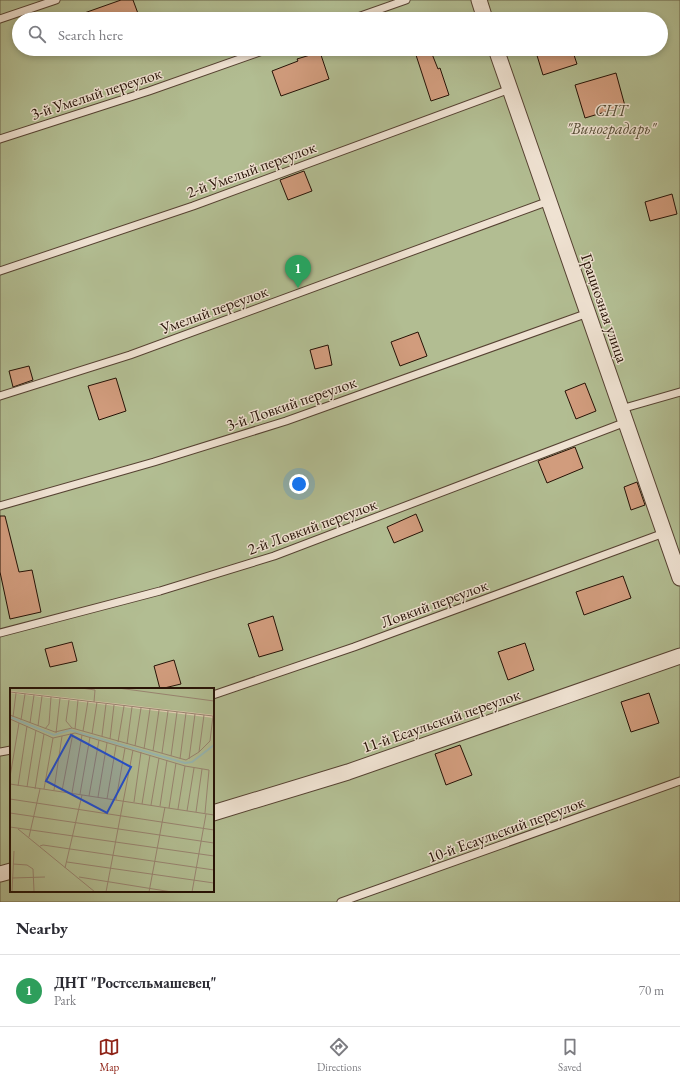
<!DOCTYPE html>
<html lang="en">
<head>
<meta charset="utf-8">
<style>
  :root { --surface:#fff; --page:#f2f2f3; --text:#2b2b33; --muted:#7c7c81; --line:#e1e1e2; --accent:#8f2418 }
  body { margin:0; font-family:"EB Garamond",serif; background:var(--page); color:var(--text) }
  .you { position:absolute; left:299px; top:484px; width:14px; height:14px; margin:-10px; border:3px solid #fff; border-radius:50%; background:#1a73e8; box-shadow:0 0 0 6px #1a73e833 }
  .badge { display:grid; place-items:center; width:26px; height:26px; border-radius:50%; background:var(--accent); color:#fff; font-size:13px; font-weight:700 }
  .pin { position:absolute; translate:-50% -33px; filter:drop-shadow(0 1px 2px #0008) }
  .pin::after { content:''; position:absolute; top:21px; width:14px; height:12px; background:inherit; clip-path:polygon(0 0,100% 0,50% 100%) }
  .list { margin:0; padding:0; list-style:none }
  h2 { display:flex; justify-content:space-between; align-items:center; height:52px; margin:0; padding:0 16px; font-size:17px }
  h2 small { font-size:13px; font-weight:400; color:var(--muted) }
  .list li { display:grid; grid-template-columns:26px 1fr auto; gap:12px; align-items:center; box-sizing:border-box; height:72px; padding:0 16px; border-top:1px solid var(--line) }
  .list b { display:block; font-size:15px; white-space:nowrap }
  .list p { margin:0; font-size:13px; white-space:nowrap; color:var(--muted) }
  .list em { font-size:13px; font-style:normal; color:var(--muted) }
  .icon { flex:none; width:22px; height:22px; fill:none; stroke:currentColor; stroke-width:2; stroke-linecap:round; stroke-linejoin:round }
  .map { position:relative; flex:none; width:680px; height:902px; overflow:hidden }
  .search { position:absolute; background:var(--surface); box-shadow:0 2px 6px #0003; left:12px; right:12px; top:12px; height:44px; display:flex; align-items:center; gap:10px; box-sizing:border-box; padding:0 14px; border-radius:22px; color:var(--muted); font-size:15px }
  .sheet { height:124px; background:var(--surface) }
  nav { display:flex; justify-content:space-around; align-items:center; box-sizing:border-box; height:56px; border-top:1px solid var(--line); background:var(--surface); font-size:11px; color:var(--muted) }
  nav a { display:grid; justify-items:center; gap:2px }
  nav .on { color:var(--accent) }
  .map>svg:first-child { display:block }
  .green { fill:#b2bd92; stroke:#6c674c; fill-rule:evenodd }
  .building { fill:#d19c7d; stroke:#251105 }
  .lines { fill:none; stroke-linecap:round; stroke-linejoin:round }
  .service-casing { stroke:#564232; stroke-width:9 }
  .minor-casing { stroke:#564232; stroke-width:17 }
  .service { stroke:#efe2d2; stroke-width:7 }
  .minor { stroke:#efe2d2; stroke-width:15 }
  .labels { text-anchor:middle; stroke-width:3; stroke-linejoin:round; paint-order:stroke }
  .street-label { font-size:16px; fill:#251105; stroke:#efe2d2 }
  .park-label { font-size:16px; font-style:italic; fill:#564d36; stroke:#efe2d2 }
  .inset-river { fill:none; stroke:#97b7b2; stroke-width:2 }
  .inset-road { fill:none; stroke:#998571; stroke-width:1 }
  .view { fill:#1d4ed8; fill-opacity:0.15; stroke:#1d4ed8; stroke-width:2 }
  .inset-edge { fill:none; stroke:#251105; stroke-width:2 }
</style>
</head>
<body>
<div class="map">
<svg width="680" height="902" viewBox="0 0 680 902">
  <rect width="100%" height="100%" fill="#e7d3b9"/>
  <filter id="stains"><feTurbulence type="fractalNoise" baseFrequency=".005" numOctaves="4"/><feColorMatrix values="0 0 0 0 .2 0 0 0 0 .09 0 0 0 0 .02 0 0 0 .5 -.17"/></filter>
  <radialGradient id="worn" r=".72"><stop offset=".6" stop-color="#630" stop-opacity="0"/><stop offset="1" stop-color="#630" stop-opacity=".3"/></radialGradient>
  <!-- green -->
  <path class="green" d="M0,0H680V902H0ZM19,19H661V49H19ZM11,689H213V891H11Z"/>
  <!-- building -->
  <path class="building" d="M121,0H133L140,19H74L73,17Z
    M414,49H430L438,69L440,68L449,95L431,101Z
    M535,49H572L577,64L543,75Z
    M320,52L329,79L281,96L272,71L298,61L297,59Z
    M616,73L625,106L585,118L575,85Z
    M304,171L312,191L288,200L280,180Z
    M672,194L677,214L650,221L645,202Z
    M418,332L427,356L400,366L391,342Z
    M328,345L332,365L315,369L310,350Z
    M29,366L33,380L13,387L9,371Z
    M116,378L126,411L99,420L88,386Z
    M585,383L596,411L576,419L565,391Z
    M575,447L583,468L547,483L538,461Z
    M637,482L645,505L631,510L624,487Z
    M416,514L423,531L394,543L387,527Z
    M0,516H5L19,572L32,570L41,612L10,619L0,572Z
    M623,576L631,598L584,615L576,592Z
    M273,616L283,650L259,657L248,624Z
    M72,642L77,661L50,667L45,649Z
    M525,643L534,670L508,680L498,652Z
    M174,660L181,684L160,689L154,666Z
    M649,693L659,723L631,732L621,702Z
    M460,745L472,775L446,785L435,754Z"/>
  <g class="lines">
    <defs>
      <path id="service" d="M0,19L56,0
        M352,19L406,0
        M0,139L149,91L268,49
        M0,271L193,206L510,89
        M0,396L130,355L549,201
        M621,409L680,392
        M0,506L154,462L286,421L588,313
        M0,633L160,591L274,556L626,422
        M213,695L354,647L664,533
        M0,752L11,750
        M341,902L680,781"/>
      <path id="minor" d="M479,0L485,19
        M496,49L680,578
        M213,813L348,772L680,656
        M0,874L11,871"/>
    </defs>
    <!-- service casing -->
    <use href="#service" class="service-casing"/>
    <!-- minor casing -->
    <use href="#minor" class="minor-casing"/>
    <!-- service -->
    <use href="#service" class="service"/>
    <!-- minor -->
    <use href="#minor" class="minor"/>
  </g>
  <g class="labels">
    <!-- street labels -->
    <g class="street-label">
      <text transform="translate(96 93) rotate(-18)" y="6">3-й Умелый переулок</text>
      <text transform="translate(251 169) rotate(-20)" y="6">2-й Умелый переулок</text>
      <text transform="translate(605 308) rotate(71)" y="6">Грациозная улица</text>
      <text transform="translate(214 309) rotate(-20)" y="6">Умелый переулок</text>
      <text transform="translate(291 403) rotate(-19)" y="6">3-й Ловкий переулок</text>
      <text transform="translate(312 526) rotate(-20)" y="6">2-й Ловкий переулок</text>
      <text transform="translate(434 603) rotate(-20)" y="6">Ловкий переулок</text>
      <text transform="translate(441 720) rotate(-19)" y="6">11-й Есаульский переулок</text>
      <text transform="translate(506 829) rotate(-20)" y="6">10-й Есаульский переулок</text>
    </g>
    <!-- park labels -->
    <g class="park-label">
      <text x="611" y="116">СНТ<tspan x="611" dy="18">"Виноградарь"</tspan></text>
    </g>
  </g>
  <!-- overview -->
  <g transform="translate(10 688)">
    <rect width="204" height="204" fill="#e7d3b9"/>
    <path d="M0,0H204V27L0,3ZM0,5L204,30V204H0Z" fill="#b2bd92"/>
    <path class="inset-river" d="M0,29L44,47L60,42L175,75L182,74L204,57"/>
    <path class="inset-road" d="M71,0L85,2L84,14M108,0L204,13M0,4L203,28M59,12L56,33L62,40M0,27L45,44L62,40L176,72L189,64L200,53L203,28M3,29L6,5M0,31L43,50L65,45L175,78L199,82L195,125M11,32L15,6M20,35L24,7M28,38L32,8M35,41L39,36L41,9M65,41L68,12M73,43L78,13M46,45L50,10M82,46L87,14M92,48L96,16M100,51L104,17M108,54L114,18M117,56L122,19M125,58L131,20M134,61L140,21M143,63L149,22M189,64L194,27M152,65L158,23M161,68L167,24M170,71L176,25M179,71L185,26M0,89L9,35M0,96L204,127M8,98L17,38M17,99L26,42M25,101L34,46M34,101L43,50M44,102L52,48M52,103L63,45M62,105L72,47M70,106L80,49M79,108L89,52M88,109L97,55M0,111L204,142M97,111L106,58M106,112L115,60M124,114L131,64M132,116L140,67M141,117L149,70M150,118L157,72M159,120L166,75M168,121L175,78M177,123L184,80M186,124L192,81M0,125L204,155M0,139L204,168M8,141L85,204M19,149L30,101M30,158L33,157L204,182M57,174L204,195M3,176L17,177L23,181L24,203M55,180L72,107M69,189L162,204M2,190L35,189M2,204H49M2,204L4,163M96,204L123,62M139,204L155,119M182,204L196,126"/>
    <path class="view" d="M61,47L121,79L97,125L36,93Z"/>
    <rect width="204" height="204" class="inset-edge"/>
  </g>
  <rect width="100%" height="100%" filter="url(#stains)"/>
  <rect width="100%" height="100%" fill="url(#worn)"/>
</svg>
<div class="you"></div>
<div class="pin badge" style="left:298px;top:288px;background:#2e9e5b">1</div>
<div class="search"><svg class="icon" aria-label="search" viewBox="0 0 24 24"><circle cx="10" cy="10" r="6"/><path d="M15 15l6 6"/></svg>Search here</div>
</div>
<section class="sheet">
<h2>Nearby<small></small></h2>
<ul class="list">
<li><span class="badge" style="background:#2e9e5b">1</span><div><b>ДНТ &quot;Ростсельмашевец&quot;</b><p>Park</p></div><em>70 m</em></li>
</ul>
</section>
<nav>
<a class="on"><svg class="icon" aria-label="map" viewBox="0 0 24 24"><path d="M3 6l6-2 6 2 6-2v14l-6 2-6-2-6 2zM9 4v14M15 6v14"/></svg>Map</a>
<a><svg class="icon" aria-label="directions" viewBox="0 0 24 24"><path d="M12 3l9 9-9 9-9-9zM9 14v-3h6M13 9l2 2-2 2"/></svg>Directions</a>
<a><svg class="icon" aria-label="saved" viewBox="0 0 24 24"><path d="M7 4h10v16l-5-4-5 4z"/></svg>Saved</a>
</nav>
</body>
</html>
